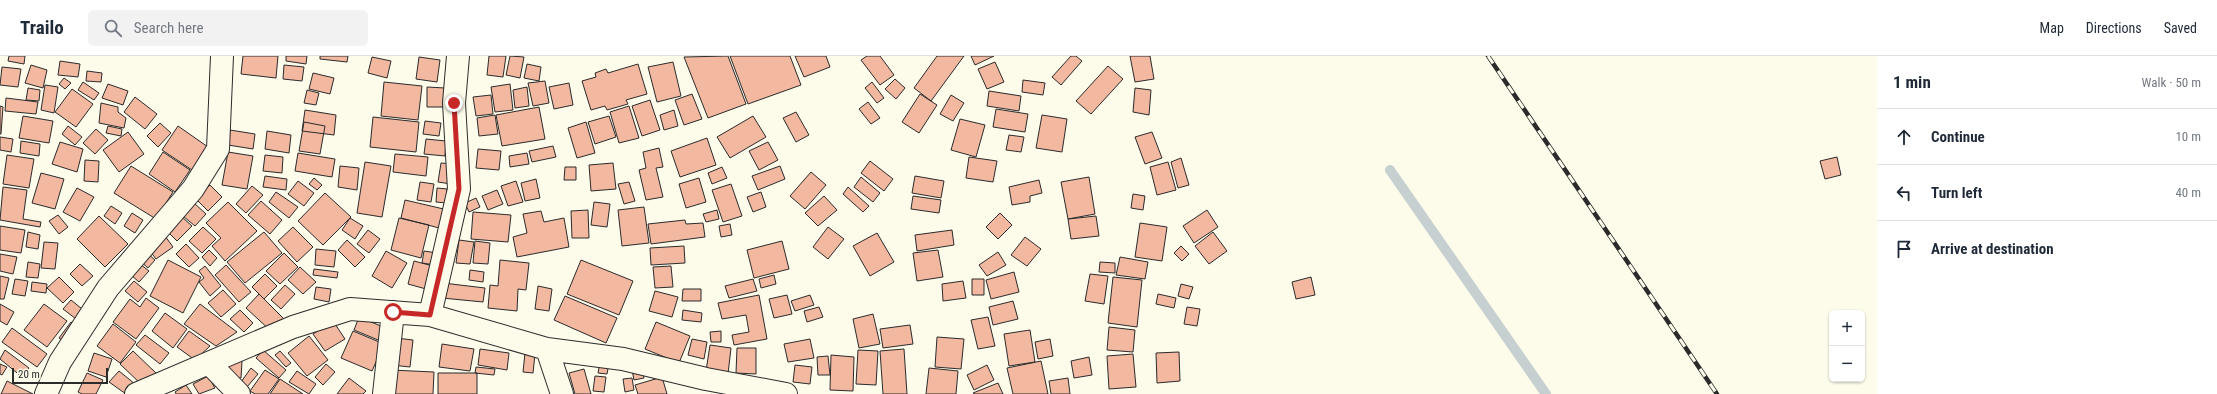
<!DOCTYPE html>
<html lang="en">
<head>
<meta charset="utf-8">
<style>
  :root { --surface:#fff; --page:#f2f2f3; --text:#1f2937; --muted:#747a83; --line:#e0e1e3 }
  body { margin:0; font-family:"Roboto Condensed",sans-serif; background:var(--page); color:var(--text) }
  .controls { position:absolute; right:12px; bottom:12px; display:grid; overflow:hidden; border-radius:6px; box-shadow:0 1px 3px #0004 }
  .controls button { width:36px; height:36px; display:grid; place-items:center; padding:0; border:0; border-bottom:1px solid var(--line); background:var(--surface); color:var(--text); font:20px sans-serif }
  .scale { position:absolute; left:12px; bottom:10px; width:96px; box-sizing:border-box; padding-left:4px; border:2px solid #2b2b2b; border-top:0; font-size:11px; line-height:14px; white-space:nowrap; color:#2b2b2b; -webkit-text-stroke:3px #fdfbea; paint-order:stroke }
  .stop { position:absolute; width:12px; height:12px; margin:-9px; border:3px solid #c62828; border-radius:50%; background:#fff }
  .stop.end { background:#c62828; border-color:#fff; box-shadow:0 1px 4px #0008 }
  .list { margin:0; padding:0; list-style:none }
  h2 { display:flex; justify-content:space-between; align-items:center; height:52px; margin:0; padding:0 16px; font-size:17px }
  h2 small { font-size:13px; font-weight:400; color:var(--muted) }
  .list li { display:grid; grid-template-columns:26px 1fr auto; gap:12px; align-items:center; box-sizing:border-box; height:56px; padding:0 16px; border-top:1px solid var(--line) }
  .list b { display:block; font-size:15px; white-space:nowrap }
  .list em { font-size:13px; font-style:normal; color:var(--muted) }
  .icon { flex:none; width:22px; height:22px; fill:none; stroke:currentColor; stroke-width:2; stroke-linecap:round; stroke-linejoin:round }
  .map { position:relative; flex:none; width:1877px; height:338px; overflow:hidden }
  header { display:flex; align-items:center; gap:24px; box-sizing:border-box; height:56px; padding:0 20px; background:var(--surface); border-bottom:1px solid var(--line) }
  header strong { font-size:19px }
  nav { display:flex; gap:22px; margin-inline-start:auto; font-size:14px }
  .search { width:280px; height:36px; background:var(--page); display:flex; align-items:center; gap:10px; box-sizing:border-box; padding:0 14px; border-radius:6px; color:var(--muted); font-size:15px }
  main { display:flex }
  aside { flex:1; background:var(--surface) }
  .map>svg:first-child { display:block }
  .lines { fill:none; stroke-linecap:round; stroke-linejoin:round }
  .stream { stroke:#c7d0d0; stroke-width:10 }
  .building { fill:#f2b8a0; stroke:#2b2b2b }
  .minor-casing { stroke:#2b2b2b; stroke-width:24 }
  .minor { stroke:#fdfbea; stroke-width:22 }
  .rail-casing { stroke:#2b2b2b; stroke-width:4.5 }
  .rail { stroke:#fdfbea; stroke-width:3; stroke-dasharray:9; stroke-linecap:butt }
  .route { stroke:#c62828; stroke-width:5 }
</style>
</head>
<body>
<header>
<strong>Trailo</strong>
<div class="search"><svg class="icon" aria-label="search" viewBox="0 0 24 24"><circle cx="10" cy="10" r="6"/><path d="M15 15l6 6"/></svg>Search here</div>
<nav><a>Map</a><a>Directions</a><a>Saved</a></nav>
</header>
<main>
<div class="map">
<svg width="1877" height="338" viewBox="0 0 1877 338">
  <rect width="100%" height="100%" fill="#fdfbea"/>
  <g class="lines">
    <!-- stream -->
    <path class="stream" d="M1390,114L1546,338"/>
  </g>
  <!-- building -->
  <path class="building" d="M9,0H25L24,8L8,5Z
    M243,0H278L276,22L241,18Z
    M286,0H307L306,8L286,5Z
    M320,0H348L347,6L320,3Z
    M489,0H506L503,21L487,19Z
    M510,0L524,1L520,22L506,19Z
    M728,0L746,48L708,62L684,1Z
    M730,0H790L801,29L748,48Z
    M795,0H826L830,11L804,21Z
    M867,0H880L894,19L880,29L861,4Z
    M937,0H964L931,45L914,32Z
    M971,0H994L975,9Z
    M1071,0H1076L1082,5L1061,29L1052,21Z
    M1130,0H1150L1154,23L1135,26Z
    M372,1L391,5L387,22L368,17Z
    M419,1L440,4L437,26L416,23Z
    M60,5L80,8L78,21L58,19Z
    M673,6L681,40L657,46L648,11Z
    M995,6L1004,26L987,33L978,13Z
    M527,8L541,11L539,25L524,22Z
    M638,8L647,38L626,44L628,48L607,54L605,50L591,54L582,25L596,21L595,17L606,13L608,17Z
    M31,9L47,14L43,32L25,27Z
    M284,9L304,11L302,25L283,23Z
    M1108,10L1123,23L1091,58L1076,45Z
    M2,11L21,13L18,31L0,29Z
    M87,15L102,17L101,26L86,25Z
    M313,17L334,22L330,38L309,33Z
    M64,22L71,27L65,33L59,28Z
    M895,23L905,32L896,43L885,33Z
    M1023,24L1045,27L1043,39L1022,36Z
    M545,25L549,47L533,50L528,27Z
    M83,26L99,37L94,44L78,34Z
    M384,26L422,30L418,64L381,60Z
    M872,26L884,42L877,47L865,32Z
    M569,27L573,49L554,53L549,31Z
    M108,28L128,35L123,49L102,42Z
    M510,28L513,54L495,56L491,31Z
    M45,29L58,31L54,57L41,54Z
    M427,31L445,32V51H427Z
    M527,31L529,50L515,52L513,34Z
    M28,32L40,34L39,45L26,44Z
    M1135,32L1151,34L1149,59L1133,56Z
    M72,33L93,48L76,71L55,56Z
    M307,34L319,37L316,49L304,47Z
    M989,35L1021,40L1019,55L987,50Z
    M692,38L702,63L684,69L675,44Z
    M920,38L937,49L919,77L902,66Z
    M491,39L493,58L476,60L473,41Z
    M951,39L964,47L953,65L940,58Z
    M135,41L157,58L145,73L124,56Z
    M6,42L38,46L36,58L5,55Z
    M650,44L660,74L642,80L632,50Z
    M868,46L880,62L871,68L859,53Z
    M101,47L118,51V56L126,62L124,72L99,67Z
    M0,50L3,51L1,78H0Z
    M629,50L639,82L619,87L610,56Z
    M539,51L545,83L502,90L496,59Z
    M996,53L1028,58L1025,76L993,71Z
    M305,54L336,59L334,79L302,75Z
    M674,54L678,70L664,74L660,59Z
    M796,56L809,79L796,86L783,62Z
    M495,59L498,78L479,80L477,62Z
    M1042,59L1067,63L1062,96L1036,92Z
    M23,60L53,65L49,87L19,82Z
    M609,60L616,81L595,88L588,66Z
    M753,60L766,81L730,102L717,81Z
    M373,61L419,66L416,96L370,91Z
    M960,63L985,69L976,101L951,94Z
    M425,65L441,67L439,80L423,78Z
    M304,66L325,70L320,98L299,95Z
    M586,66L595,97L577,102L568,72Z
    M160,67L171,77L158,91L147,80Z
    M68,70L82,81L75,89L62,78Z
    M108,70L122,73L121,80L106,77Z
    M178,70L208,91L192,114L162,94Z
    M96,73L108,84L95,98L83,87Z
    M230,74L255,78L253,93L228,89Z
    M267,75L291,79L289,97L265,93Z
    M128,76L144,98L119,116L103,94Z
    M1152,76L1162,102L1145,108L1135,81Z
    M1009,79L1024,81L1021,96L1006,94Z
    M0,81L13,83L11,96L0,94Z
    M707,82L716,109L680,121L671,95Z
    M426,83L446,85L445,100L424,98Z
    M21,85L40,88L39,100L20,97Z
    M60,86L83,93L77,116L52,108Z
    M768,86L778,104L759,114L749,95Z
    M553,90L556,101L532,106L529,95Z
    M659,92L663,111L656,112L663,141L646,144L639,114L646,112L643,96Z
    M478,93L501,95L499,114L476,112Z
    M163,96L190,114L175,136L149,118Z
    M228,96L253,100L247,133L222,129Z
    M298,97L335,103L332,121L295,115Z
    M527,97L529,108L510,111L509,100Z
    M395,98L428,101L426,120L393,116Z
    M7,99L34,103L29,132L3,128Z
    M265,99L283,101L282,117L263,115Z
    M969,101L997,105L993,126L966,122Z
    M1837,101L1841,119L1825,123L1820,105Z
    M1181,102L1189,129L1178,132L1171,106Z
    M85,104L99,105L98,126L84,125Z
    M870,105L893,123L884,135L861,117Z
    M365,106L391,110L382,161L357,157Z
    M1168,106L1176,134L1157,139L1150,111Z
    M441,107L453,108L451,128L438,126Z
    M613,107L616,133L591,135L589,109Z
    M131,110L173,136L156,163L114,137Z
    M340,110L359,112L357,134L338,131Z
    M780,110L785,123L758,134L752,120Z
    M565,111H576V124H564Z
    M722,111L727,122L712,128L708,117Z
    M811,116L826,129L805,153L790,140Z
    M41,117L64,123L55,153L32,147Z
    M265,120L287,123L286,134L263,131Z
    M915,120L944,125L941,142L912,137Z
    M861,121L880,137L873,146L854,131Z
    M1089,121L1095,158L1068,163L1061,126Z
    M314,122L322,129L317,134L309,128Z
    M699,122L706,146L686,152L679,128Z
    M536,123L540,142L525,145L521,127Z
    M1039,124L1042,137L1030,140V146L1012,149L1009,131Z
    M298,125L314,137L304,150L288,138Z
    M516,125L523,146L508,150L501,130Z
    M420,126L434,128L431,146L417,144Z
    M629,126L635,145L624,148L618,128Z
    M731,128L742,160L723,166L712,134Z
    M210,129L222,141L208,155L196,143Z
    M252,130L263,139L246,157L236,148Z
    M3,131L27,134L23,163L41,166L40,171L0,164Z
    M848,131L869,150L863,156L843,138Z
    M77,132L94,141L80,165L63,156Z
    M437,132L447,133L446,147L436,146Z
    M497,134L503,148L488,154L482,140Z
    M276,136L298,151L289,162L269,146Z
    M761,136L766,151L753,156L747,141Z
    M325,137L351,161L323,189L298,165Z
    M1133,138L1145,140L1143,154L1131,152Z
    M824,140L837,154L818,170L805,157Z
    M913,140L941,144L939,157L911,153Z
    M476,142L480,151L469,156L465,147Z
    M405,144L448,154L443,173L401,162Z
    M261,145L282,164L270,178L248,159Z
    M228,146L257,175L225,205L212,190L221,182L206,167Z
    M594,146L610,148L607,171L591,169Z
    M194,147L206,158L195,170L183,160Z
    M111,150L122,157L115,168L104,160Z
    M644,151L649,187L622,190L618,154Z
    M588,154L589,182H572L571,155Z
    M717,154L719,163L706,166L703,158Z
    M1207,154L1218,171L1194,187L1183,170Z
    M541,155L544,166L564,162L569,191L517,201L513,181L527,177L523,158Z
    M473,156L511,159L508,186L471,183Z
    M132,157L143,164L135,177L124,170Z
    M1000,157L1012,169L998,183L986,171Z
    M58,159L68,171L59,178L49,165Z
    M99,160L128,188L105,211L77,183Z
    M1096,160L1099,180L1071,183L1068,163Z
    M182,161L192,170L177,185L168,176Z
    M350,162L363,170L355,183L342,174Z
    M399,162L429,169L421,202L391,194Z
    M685,164L686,168L703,167L705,181L651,188L648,168Z
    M1140,167L1167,171L1162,205L1135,201Z
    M730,168L732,179L721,181L719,170Z
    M0,170L25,174L21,197L0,194Z
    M203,171L216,183L202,197L189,185Z
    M293,171L313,191L297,206L278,185Z
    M828,171L844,183L828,203L813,191Z
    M368,174L380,183L369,197L357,188Z
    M952,174L954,189L917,195L915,179Z
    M28,176L40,179L38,193L26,191Z
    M264,176L282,197L245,227L227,206Z
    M1213,176L1227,195L1209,208L1195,190Z
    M877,177L894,206L870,220L853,190Z
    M165,180L173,191L156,203L147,191Z
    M1025,181L1041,193L1027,210L1011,199Z
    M347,184L365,201L355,211L338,194Z
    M459,184L474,186L470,208L456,207Z
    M475,185L490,187L488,208L473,207Z
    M782,185L789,213L754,222L747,194Z
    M44,186L58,187L55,213L41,212Z
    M186,188L199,202L189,211L176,198Z
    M684,190L685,207L651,209L650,192Z
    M1181,190L1189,198L1182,205L1174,197Z
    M316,193L336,195L334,211L315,209Z
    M209,194L217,202L210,210L202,201Z
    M938,194L943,221L917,225L913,197Z
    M386,195L407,207L392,232L372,220Z
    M424,195L437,197L435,209L422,207Z
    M146,196L155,204L148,212L138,203Z
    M998,196L1006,209L987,220L979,209Z
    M284,197L298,211L280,228L266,215Z
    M0,198L17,201L13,218L0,215Z
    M1120,201L1148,206L1145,223L1116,219Z
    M168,204L201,221L183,257L150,240Z
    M500,204L529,207L526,234L518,233L517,255L488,252L490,229L498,230Z
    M581,204L633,225L619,259L567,238Z
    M414,205L433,210L426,233L408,228Z
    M28,206L40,208L38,222L26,221Z
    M1100,206L1115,207V217L1099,216Z
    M80,208L93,220L82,230L70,218Z
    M140,208L149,215L139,226L131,219Z
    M226,209L251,236L239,246L215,219Z
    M205,210L221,230L210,240L199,226L204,222L199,215Z
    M671,210L673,231L655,232L653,211Z
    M300,211L316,226L303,238L288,224Z
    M314,213L338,216L337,222L313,219Z
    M470,214L484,216L483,226L469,224Z
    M1014,216L1019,236L991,243L986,224Z
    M265,218L277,230L264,243L252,231Z
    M1090,218L1108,220L1104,248L1085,245Z
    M774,219L776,228L761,232L759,223Z
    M0,220L9,222L4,243H0Z
    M59,221L74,236L63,247L47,232Z
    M1113,221L1142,224L1137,271L1108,267Z
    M1311,221L1315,239L1296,243L1292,226Z
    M15,223L28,225L25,240L12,238Z
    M753,223L757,235L729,242L725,230Z
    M972,223H984V239H972Z
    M134,225L147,236L138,246L125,235Z
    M963,225L966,242L943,245L942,228Z
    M32,226L47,228L46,237L31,235Z
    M443,227L485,232L483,246L442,242Z
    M1181,228L1193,231L1189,243L1178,240Z
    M285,229L295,238L281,253L271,244Z
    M538,230L552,233L549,255L535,253Z
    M316,231L331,233L329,246L314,243Z
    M683,233H701V245H682Z
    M223,234L236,248L221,261L208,247Z
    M655,235L678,241L672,261L649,255Z
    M259,238L284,263L272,276L246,252Z
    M1158,238L1176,242L1174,252L1156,248Z
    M759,239L767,283L734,289L732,279L749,276L746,259L722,263L718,247Z
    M787,239L792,258L774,262L769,243Z
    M810,239L814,249L795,255L791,245Z
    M565,240L617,262L606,287L554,264Z
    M146,242L159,252L136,283L113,266L130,243L140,251Z
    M71,244L87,257L80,266L63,253Z
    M1013,245L1018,263L993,269L989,251Z
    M0,248L14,256L7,269L0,265Z
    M44,248L67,265L47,291L24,274Z
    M200,248L237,276L216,290L184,268Z
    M819,251L823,261L807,266L804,255Z
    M1187,251L1200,253L1197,270L1184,268Z
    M240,254L253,267L244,276L230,263Z
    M683,254L702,257L701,266L682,264Z
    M165,257L187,273L173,292L152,275Z
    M873,258L880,288L859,292L853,263Z
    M359,261L388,273L383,286L354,274Z
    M988,261L995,290L978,293L971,264Z
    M333,265L345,283L325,295L313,278Z
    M71,266L80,272L68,288L59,282Z
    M656,266L690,280L679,307L645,293Z
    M113,268L136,286L120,307L97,290Z
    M910,269L913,288L883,292L880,273Z
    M1109,271L1135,274L1133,296L1107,294Z
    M12,272L47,298L37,311L2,286Z
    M1030,274L1035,306L1009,310L1004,278Z
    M189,275L210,290L195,304L177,291Z
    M353,275L384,288L372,315L341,302Z
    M721,275V286H711L710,276Z
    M145,279L169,297L160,308L136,289Z
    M309,280L328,304L307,320L288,297Z
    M937,281L964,283L961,313L935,311Z
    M396,282L413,284L410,311L392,309Z
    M692,283L707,286L704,303L688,299Z
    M810,283L814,302L788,306L784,288Z
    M1050,283L1053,300L1038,303L1035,286Z
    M442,288L474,293L470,315L439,311Z
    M710,289L731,292L728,318L706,315Z
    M737,292H756V318L736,317Z
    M480,293L509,297L507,314L478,309Z
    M904,293L907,338H883L880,295Z
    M5,294L29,312L22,321L0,303Z
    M263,294L286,314L279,322L256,302Z
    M858,294L878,295L876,329L856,328Z
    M133,295L157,318L144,331L120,308Z
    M280,295L291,307L286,311L275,299Z
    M1179,296L1180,325L1157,327L1156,297Z
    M94,297L112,303L106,321L88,315Z
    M525,297L535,298L533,317L523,316Z
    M1133,298L1136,331L1109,333L1107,300Z
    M831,299L854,301L853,335L830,334Z
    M828,300L830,319H818L817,301Z
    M1089,301L1092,319L1074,322L1071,305Z
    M228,304L242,305L241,322H228Z
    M1041,305L1048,338H1013L1007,312Z
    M600,306L609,307L607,318L598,317Z
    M0,308L7,311L2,319L0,318Z
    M326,308L335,316L323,329L315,321Z
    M795,309L812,311L810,328L793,326Z
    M987,309L994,324L974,334L967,319Z
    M476,311L495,313L494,319L475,317Z
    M251,312L258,318L247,331L241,326Z
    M642,312L644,322L634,324L632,314Z
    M929,312L958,315L956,338H926Z
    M584,313L591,338H575L569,317Z
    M265,314L279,323L268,338H255L250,335Z
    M391,314L434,316L433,338H390Z
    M119,315L135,328L126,338L109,326Z
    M297,315L316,328L309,338L289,326Z
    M87,317L103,324L96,338H82L78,336Z
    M438,317H477V338H438Z
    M208,320L215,332L199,338L193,328Z
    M595,320L606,321L604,336L593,335Z
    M662,321L667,338H638L635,329Z
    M349,322L366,335L363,338H337Z
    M632,322L634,334L625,336L623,323Z
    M1068,322L1070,338H1051L1049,325Z
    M280,323L303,338H270Z
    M7,325L33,338H1Z
    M998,327L1003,338H974L973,337Z
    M186,329L192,338H176L175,336Z"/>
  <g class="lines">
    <defs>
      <path id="minor" d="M430,259L459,133L454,47L458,0
        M547,293L562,338
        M209,307L239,338
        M46,338L60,306L108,232L193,133L218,93L222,0
        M136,338L293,271L350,253L430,259L547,293L623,303L706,323L786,338
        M384,338L393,256"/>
    </defs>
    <!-- minor casing -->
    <use href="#minor" class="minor-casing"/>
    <!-- minor -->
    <use href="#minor" class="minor"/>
    <defs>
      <path id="rail" d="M1488,0L1717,338"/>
    </defs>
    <!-- rail casing -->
    <use href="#rail" class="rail-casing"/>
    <!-- rail -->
    <use href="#rail" class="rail"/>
  </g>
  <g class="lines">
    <!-- route -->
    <path class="route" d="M393,256L430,259L459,133L454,47"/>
  </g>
</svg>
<div class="controls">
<button>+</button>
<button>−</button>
</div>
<div class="scale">20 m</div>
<div class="stop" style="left:393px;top:256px"></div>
<div class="stop end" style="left:454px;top:47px"></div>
</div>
<aside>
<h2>1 min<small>Walk · 50 m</small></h2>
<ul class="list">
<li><svg class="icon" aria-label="ahead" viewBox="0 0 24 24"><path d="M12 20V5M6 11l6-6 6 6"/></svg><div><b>Continue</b></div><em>10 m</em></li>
<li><svg class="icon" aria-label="left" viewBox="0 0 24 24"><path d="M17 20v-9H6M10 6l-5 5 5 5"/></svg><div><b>Turn left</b></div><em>40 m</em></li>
<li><svg class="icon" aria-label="arrive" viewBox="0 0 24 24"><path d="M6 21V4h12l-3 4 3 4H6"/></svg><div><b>Arrive at destination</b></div></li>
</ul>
</aside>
</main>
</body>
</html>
